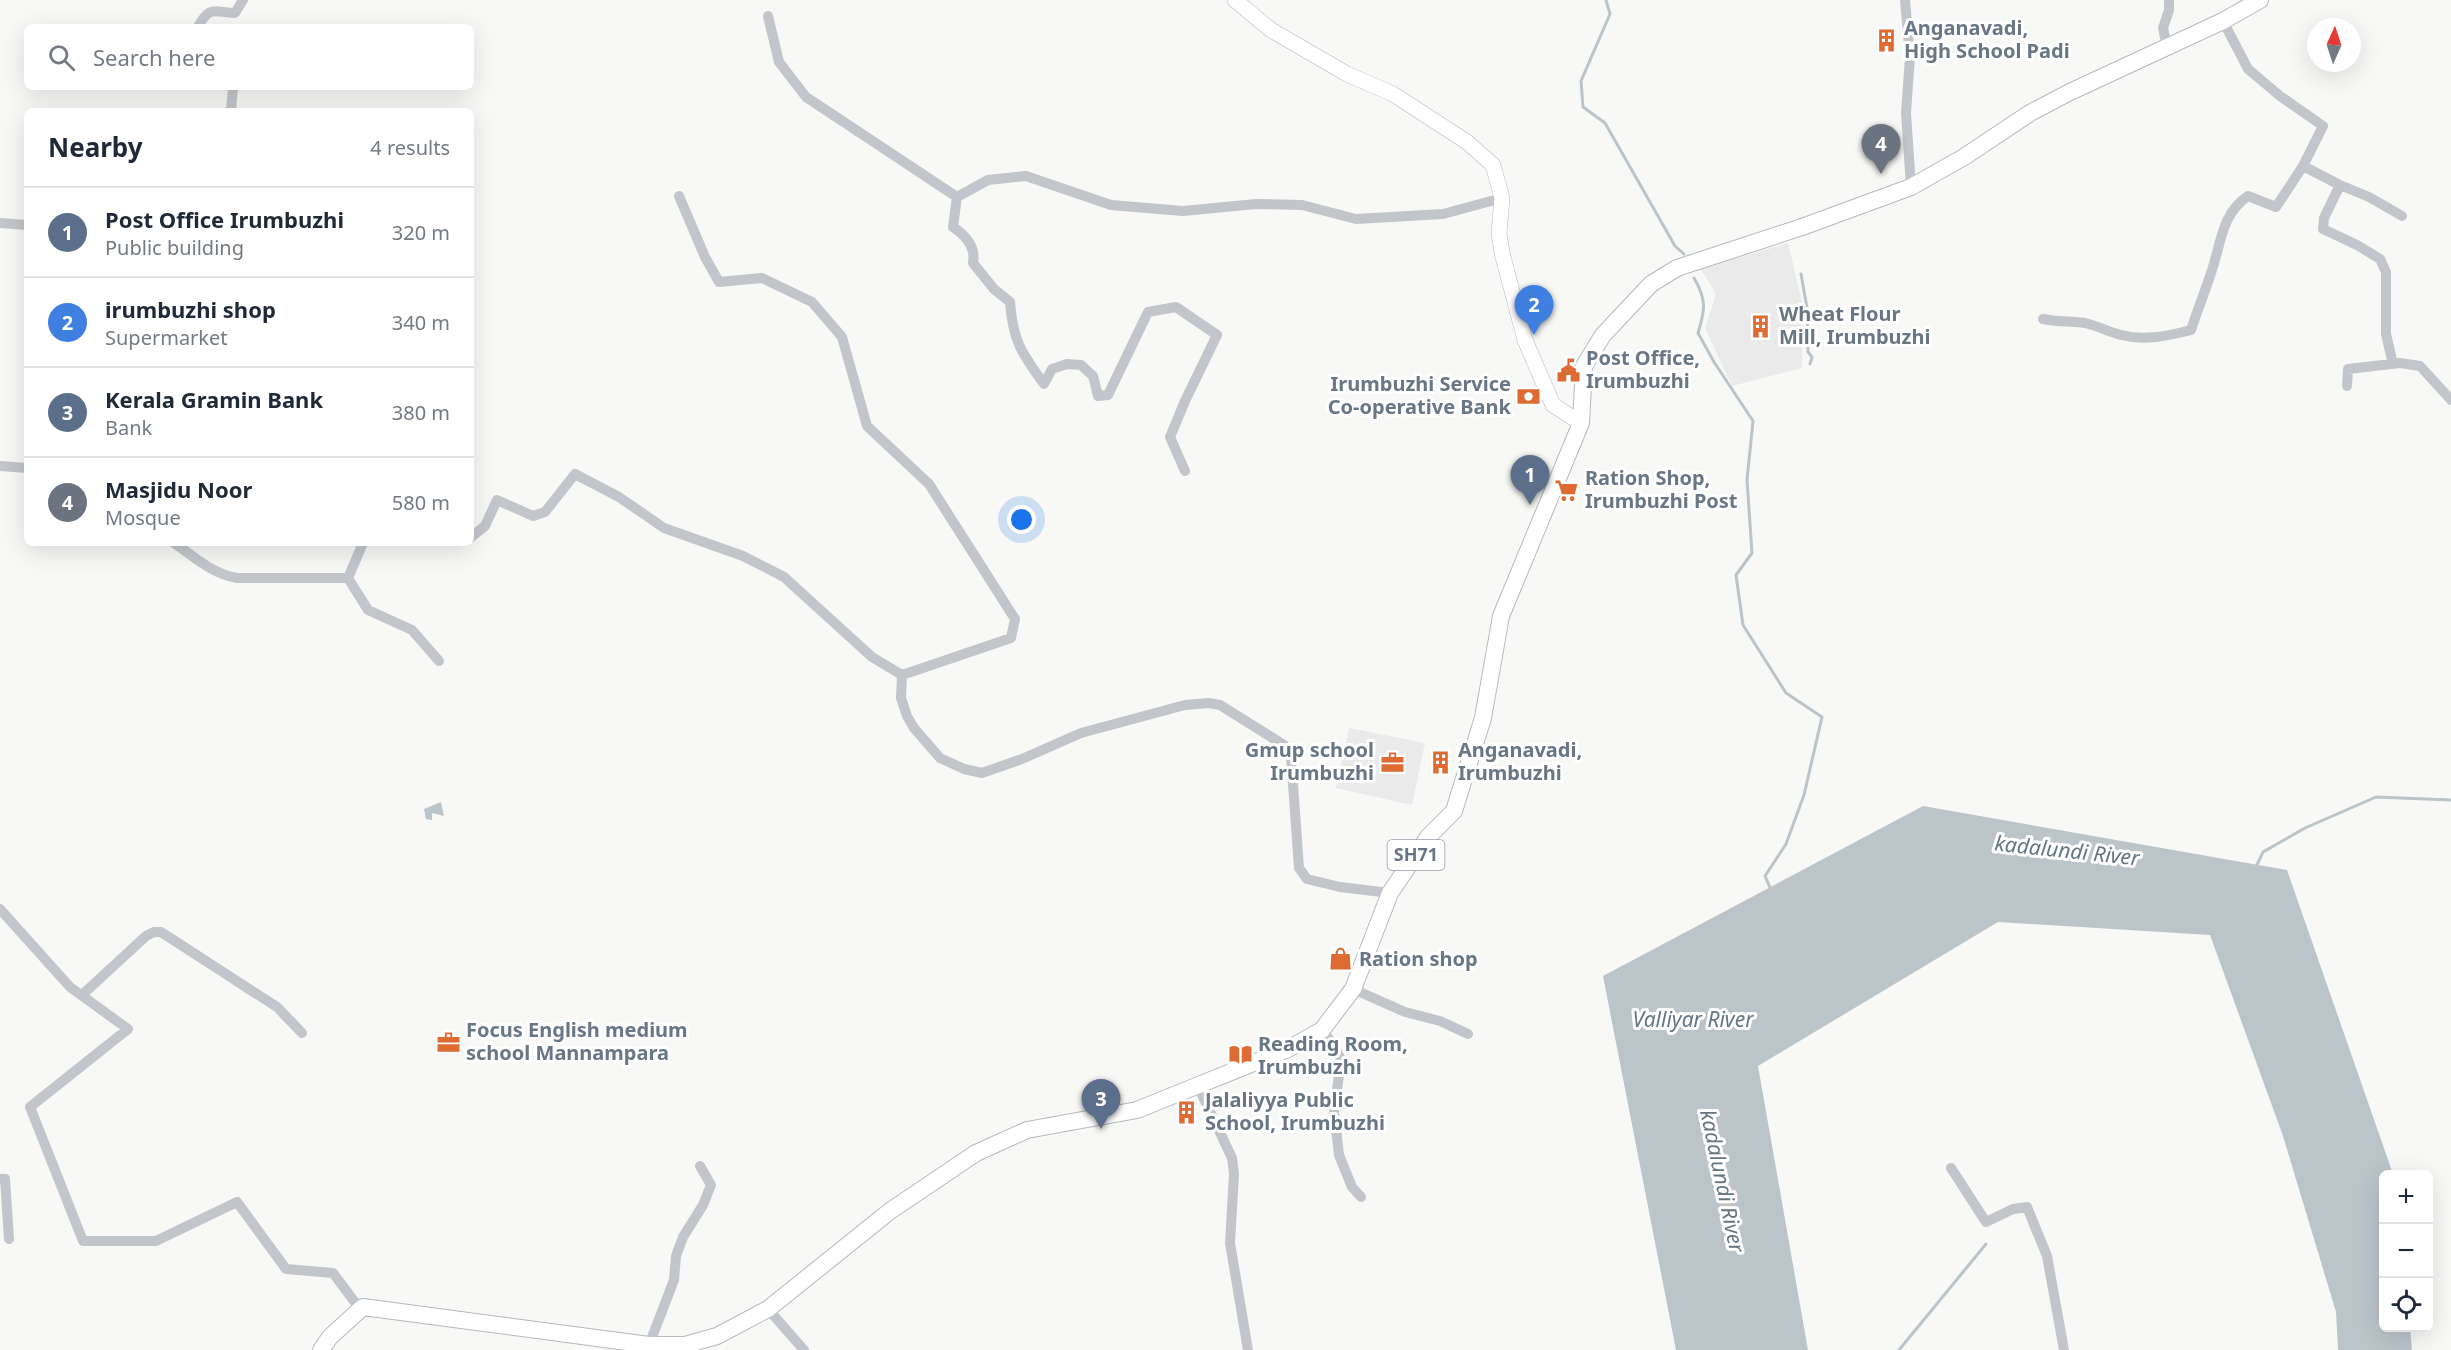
<!DOCTYPE html>
<html lang="en">
<head>
<meta charset="utf-8">
<style>
  :root { --surface:#fff; --page:#f2f2f3; --text:#1f2937; --muted:#747a83; --line:#e0e1e3; --accent:#111827 }
  body { margin:0; font-family:"Noto Sans",sans-serif; background:var(--page); color:var(--text) }
  .controls { position:absolute; right:18px; bottom:18px; display:grid; overflow:hidden; border-radius:9px; box-shadow:0 6px 24px #0002 }
  .controls button { width:54px; height:54px; display:grid; place-items:center; padding:0; border:0; border-bottom:2px solid var(--line); background:var(--surface); color:var(--text); font:30px sans-serif }
  .compass { position:absolute; left:2307px; top:18px; width:54px; height:54px; border-radius:50%; background:var(--surface); box-shadow:0 6px 24px #0002; rotate:3deg }
  .you { position:absolute; left:1022px; top:520px; width:21px; height:21px; margin:-15px; border:4px solid #fff; border-radius:50%; background:#1a73e8; box-shadow:0 0 0 9px #1a73e833 }
  .badge { display:grid; place-items:center; width:39px; height:39px; border-radius:50%; background:var(--accent); color:#fff; font-size:20px; font-weight:700 }
  .pin { position:absolute; translate:-50% -50px; filter:drop-shadow(0 2px 3px #0008) }
  .pin::after { content:''; position:absolute; top:32px; width:21px; height:18px; background:inherit; clip-path:polygon(0 0,100% 0,50% 100%) }
  .list { margin:0; padding:0; list-style:none }
  h2 { display:flex; justify-content:space-between; align-items:center; height:78px; margin:0; padding:0 24px; font-size:26px }
  h2 small { font-size:20px; font-weight:400; color:var(--muted) }
  .list li { display:grid; grid-template-columns:39px 1fr auto; gap:18px; align-items:center; box-sizing:border-box; height:90px; padding:0 24px; border-top:2px solid var(--line) }
  .list b { display:block; font-size:22px; white-space:nowrap }
  .list p { margin:0; font-size:20px; white-space:nowrap; color:var(--muted) }
  .list em { font-size:20px; font-style:normal; color:var(--muted) }
  .icon { flex:none; width:33px; height:33px; fill:none; stroke:currentColor; stroke-width:2; stroke-linecap:round; stroke-linejoin:round }
  .map { position:relative; flex:none; width:2451px; height:1350px; overflow:hidden }
  .search { position:absolute; background:var(--surface); box-shadow:0 6px 24px #0002; left:24px; top:24px; width:450px; height:66px; display:flex; align-items:center; gap:15px; box-sizing:border-box; padding:0 21px; border-radius:9px; color:var(--muted); font-size:22px }
  .panel { position:absolute; background:var(--surface); box-shadow:0 6px 24px #0002; left:24px; top:108px; width:450px; height:438px; border-radius:9px }
  .map>svg:first-child { display:block }
  .built { fill:#e9eae9 }
  .water { fill:#bbc4c9 }
  .lines { fill:none; stroke-linecap:round; stroke-linejoin:round }
  .stream { stroke:#bbc4c9; stroke-width:3 }
  .secondary-casing { stroke:#b4b9be; stroke-width:16 }
  .primary-casing { stroke:#b5b9bd; stroke-width:18 }
  .street { stroke:#c2c5c9; stroke-width:10 }
  .secondary { stroke:#fff; stroke-width:15 }
  .primary { stroke:#fff; stroke-width:16 }
  .labels { text-anchor:middle; stroke-width:6; stroke-linejoin:round; paint-order:stroke }
  .shield { fill:#fff; stroke:#969faa; stroke-width:1.5 }
  .shield-label { font-size:18px; font-weight:bold; fill:#697686 }
  .poi-label { font-size:20px; font-weight:bold; fill:#697686; stroke:#fff; text-anchor:start }
  .water-label { font-size:21px; font-style:italic; fill:#647781; stroke:#fff }
</style>
</head>
<body>
<div class="map">
<svg width="2451" height="1350" viewBox="0 0 2451 1350">
  <rect width="100%" height="100%" fill="#f8f9f6"/>
  <!-- built -->
  <path class="built" d="M1788,243L1803,306L1802,368L1732,386L1705,328L1716,294L1701,269Z
    M1349,728L1425,743L1412,805L1336,788Z"/>
  <!-- water -->
  <path class="water" d="M441,802L444,816L432,813V820L426,819L424,809Z
    M1923,806L2287,870L2393,1174H2384V1328H2410L2412,1350H2338L2336,1312L2283,1136L2210,935L1998,922L1758,1066L1808,1350H1676L1603,976Z"/>
  <g class="lines">
    <!-- stream -->
    <path class="stream" d="M1606,0L1610,14L1581,81L1583,107L1605,123L1675,246L1684,254
      M1801,274L1807,308L1808,352L1812,357L1810,364
      M1694,278C1707,300 1705,310 1698,333L1714,362L1753,421L1747,480L1752,553L1736,575L1743,625L1786,693L1822,717L1804,795L1786,844L1765,876L1771,890
      M2256,867L2263,852L2305,828L2376,797L2451,800
      M1899,1350L1986,1244"/>
    <defs>
      <path id="secondary" d="M1235,0L1271,30L1347,74L1393,94L1467,142L1493,165L1502,198L1499,233L1502,253L1525,340L1553,405L1581,423"/>
      <path id="primary" d="M321,1350L330,1337L363,1307L649,1345H685L717,1336L768,1309L890,1211L976,1153L1027,1130L1137,1110L1288,1049L1322,1030L1353,989L1390,893L1428,837L1454,811L1483,718L1501,616L1581,423L1584,366L1603,335L1651,284L1677,268L1802,227L1911,187L1964,157L2030,113L2070,92L2223,21L2260,0"/>
    </defs>
    <!-- secondary casing -->
    <use href="#secondary" class="secondary-casing"/>
    <!-- primary casing -->
    <use href="#primary" class="primary-casing"/>
    <!-- street -->
    <path class="street" d="M1905,0L1910,57L1906,113L1911,187
      M768,16L779,62L806,97L957,197
      M198,27C210,5 213,12 235,13L243,0
      M2167,47L2163,28L2169,10V0
      M231,111L233,87
      M2303,166L2340,185L2324,218L2323,229L2357,245L2380,259L2386,272V334L2393,364
      M2340,185L2369,197L2402,216
      M679,196L705,257L719,282L762,278L812,302L842,337L867,426L929,484L1015,619L1011,638L902,675L901,698L907,716L914,728L940,758L964,769L982,773L1022,759L1081,733L1185,705L1209,703L1220,705L1284,745L1291,756L1299,868L1307,879L1340,887L1390,893
      M0,223L27,225
      M2043,319C2057,322 2071,321 2085,323C2098,326 2109,332 2121,335C2144,341 2168,336 2191,330C2197,311 2205,292 2211,273C2221,245 2221,214 2248,196L2276,207L2303,166L2323,126L2280,96L2248,69L2223,21
      M2347,386L2348,369L2400,363L2420,366L2451,400
      M0,466L27,468
      M1185,471L1170,437L1185,401L1217,335L1176,307L1148,312L1108,395L1098,396L1093,376L1081,365L1067,364L1052,369L1044,384C1021,352 1013,341 1010,302L994,289L973,263C976,247 965,235 953,227L957,197L988,180L1026,176L1111,205L1183,211L1256,204L1302,205L1356,219L1443,214L1502,198
      M471,537L485,526L497,500L533,516L545,512L575,474L619,497L664,528L743,556L784,577L872,657L902,675
      M174,543C195,557 212,574 237,578H348L363,543
      M348,578L368,610L412,630L439,661
      M0,909L70,987L128,1029L30,1107L83,1241H156L237,1202L286,1269L333,1273L360,1309
      M1353,989L1405,1012L1440,1021L1468,1034
      M82,995L146,936L154,932H161L277,1007L302,1033
      M1322,1030L1334,1045L1341,1060L1334,1112L1339,1155L1352,1187L1361,1197
      M1197,1084L1232,1158L1234,1174L1230,1243L1248,1350
      M1951,1168L1986,1222L2013,1209L2027,1207L2047,1256L2064,1350
      M0,1179H5L9,1239
      M768,1309L804,1350
      M649,1345L674,1280L676,1256L683,1237L703,1205L711,1185L700,1166"/>
    <!-- secondary -->
    <use href="#secondary" class="secondary"/>
    <!-- primary -->
    <use href="#primary" class="primary"/>
  </g>
  <!-- icons -->
  <defs>
    <symbol id="building-bare" viewBox="-9 -9 18 18"><path d="M-4-6H4V6H1V3H-1V6H-4ZM-2.5-4.3h1.7v1.8h-1.7ZM.8-4.3h1.7v1.8H.8ZM-2.5-1h1.7V.8h-1.7ZM.8-1h1.7V.8H.8Z" fill="#de6b31" stroke="#fff" stroke-width="2.5" paint-order="stroke"/></symbol>
    <symbol id="civic-bare" viewBox="-9 -9 18 18"><path d="M-.6-6.5H3V-4.5H.6V-3L4-1V1h2V6H-6V1h2V-1L-.6-3ZM-1.2 2.5V6h2.4V2.5Z" fill="#de6b31" stroke="#fff" stroke-width="2.5" paint-order="stroke"/></symbol>
    <symbol id="bank-bare" viewBox="-9 -9 18 18"><path d="M-6-4H6V4H-6ZM0-2.3a2.3 2.3 0 1 0 0 4.6a2.3 2.3 0 1 0 0-4.6Z" fill="#de6b31" stroke="#fff" stroke-width="2.5" paint-order="stroke"/></symbol>
    <symbol id="supermarket-bare" viewBox="-9 -9 18 18"><path d="M-6-5.5h2.5l.6 2H6L4.5 2H-2.5L-4.4-4H-6ZM-1.5 3.2a1.3 1.3 0 1 0 .1 0ZM3 3.2a1.3 1.3 0 1 0 .1 0Z" fill="#de6b31" stroke="#fff" stroke-width="2.5" paint-order="stroke"/></symbol>
    <symbol id="office-bare" viewBox="-9 -9 18 18"><path d="M-6-3h4V-5.5h4V-3h4V5H-6ZM-1-4.5V-3h2v-1.5ZM-6 0V1H6V0Z" fill="#de6b31" stroke="#fff" stroke-width="2.5" paint-order="stroke"/></symbol>
    <symbol id="shop-bare" viewBox="-9 -9 18 18"><path d="M-5-2.5h2.3a2.7 3.5 0 0 1 5.4 0H5L5.5 6h-11ZM-1.5-2.5h3a1.5 2.3 0 0 0-3 0Z" fill="#de6b31" stroke="#fff" stroke-width="2.5" paint-order="stroke"/></symbol>
    <symbol id="library-bare" viewBox="-9 -9 18 18"><path d="M-6-4Q-3-5.5-.7-3.5V5Q-3 3-6 4ZM6-4Q3-5.5 .7-3.5V5Q3 3 6 4Z" fill="#de6b31" stroke="#fff" stroke-width="2.5" paint-order="stroke"/></symbol>
  </defs>
  <g fill-rule="evenodd">
    <use href="#building-bare" x="1870" y="24" width="33" height="33"/>
    <use href="#building-bare" x="1744" y="310" width="33" height="33"/>
    <use href="#civic-bare" x="1552" y="354" width="33" height="33"/>
    <use href="#bank-bare" x="1512" y="380" width="33" height="33"/>
    <use href="#supermarket-bare" x="1550" y="474" width="33" height="33"/>
    <use href="#office-bare" x="1376" y="746" width="33" height="33"/>
    <use href="#building-bare" x="1424" y="746" width="33" height="33"/>
    <use href="#shop-bare" x="1324" y="942" width="33" height="33"/>
    <use href="#office-bare" x="432" y="1026" width="33" height="33"/>
    <use href="#library-bare" x="1224" y="1038" width="33" height="33"/>
    <use href="#building-bare" x="1170" y="1096" width="33" height="33"/>
  </g>
  <g class="labels">
    <!-- shield labels -->
    <rect class="shield" x="1387.5" y="840" width="57" height="30" rx="4.5"/>
    <g class="shield-label">
      <text x="1416" y="861">SH71</text>
    </g>
    <!-- poi labels -->
    <g class="poi-label">
      <text x="1904" y="35">Anganavadi,<tspan x="1904" dy="23">High School Padi</tspan></text>
      <text x="1779" y="321">Wheat Flour<tspan x="1779" dy="23">Mill, Irumbuzhi</tspan></text>
      <text x="1586" y="365">Post Office,<tspan x="1586" dy="23">Irumbuzhi</tspan></text>
      <text x="1511" y="391" text-anchor="end">Irumbuzhi Service<tspan x="1511" dy="23">Co-operative Bank</tspan></text>
      <text x="1585" y="485">Ration Shop,<tspan x="1585" dy="23">Irumbuzhi Post</tspan></text>
      <text x="1374" y="757" text-anchor="end">Gmup school<tspan x="1374" dy="23">Irumbuzhi</tspan></text>
      <text x="1458" y="757">Anganavadi,<tspan x="1458" dy="23">Irumbuzhi</tspan></text>
      <text x="1359" y="966">Ration shop</text>
      <text x="466" y="1037">Focus English medium<tspan x="466" dy="23">school Mannampara</tspan></text>
      <text x="1258" y="1051">Reading Room,<tspan x="1258" dy="23">Irumbuzhi</tspan></text>
      <text x="1205" y="1107">Jalaliyya Public<tspan x="1205" dy="23">School, Irumbuzhi</tspan></text>
    </g>
    <!-- water labels -->
    <g class="water-label">
      <text transform="translate(2067 851) rotate(6)" y="7">kadalundi River</text>
      <text x="1693" y="1027">Valliyar River</text>
      <text transform="translate(1722 1181) rotate(78)" y="7">kadalundi River</text>
    </g>
  </g>
</svg>
<div class="controls">
<button>+</button>
<button>−</button>
<button><svg class="icon" aria-label="locate" viewBox="0 0 24 24"><circle cx="12" cy="12" r="6"/><path d="M12 2v4M12 18v4M2 12h4M18 12h4"/></svg></button>
</div>
<svg class="compass" viewBox="-18 -18 36 36"><path d="M0-13l5 13h-10z" fill="#e53935"/><path d="M0 13l5-13h-10z" fill="#747a83"/></svg>
<div class="you"></div>
<div class="pin badge" style="left:1530px;top:505px;background:#5c6f8a">1</div>
<div class="pin badge" style="left:1534px;top:335px;background:#3f7fe0">2</div>
<div class="pin badge" style="left:1101px;top:1129px;background:#5c6f8a">3</div>
<div class="pin badge" style="left:1881px;top:174px;background:#6b7280">4</div>
<div class="search"><svg class="icon" aria-label="search" viewBox="0 0 24 24"><circle cx="10" cy="10" r="6"/><path d="M15 15l6 6"/></svg>Search here</div>
<section class="panel">
<h2>Nearby<small>4 results</small></h2>
<ul class="list">
<li><span class="badge" style="background:#5c6f8a">1</span><div><b>Post Office Irumbuzhi</b><p>Public building</p></div><em>320 m</em></li>
<li><span class="badge" style="background:#3f7fe0">2</span><div><b>irumbuzhi shop</b><p>Supermarket</p></div><em>340 m</em></li>
<li><span class="badge" style="background:#5c6f8a">3</span><div><b>Kerala Gramin Bank</b><p>Bank</p></div><em>380 m</em></li>
<li><span class="badge" style="background:#6b7280">4</span><div><b>Masjidu Noor</b><p>Mosque</p></div><em>580 m</em></li>
</ul>
</section>
</div>
</body>
</html>
